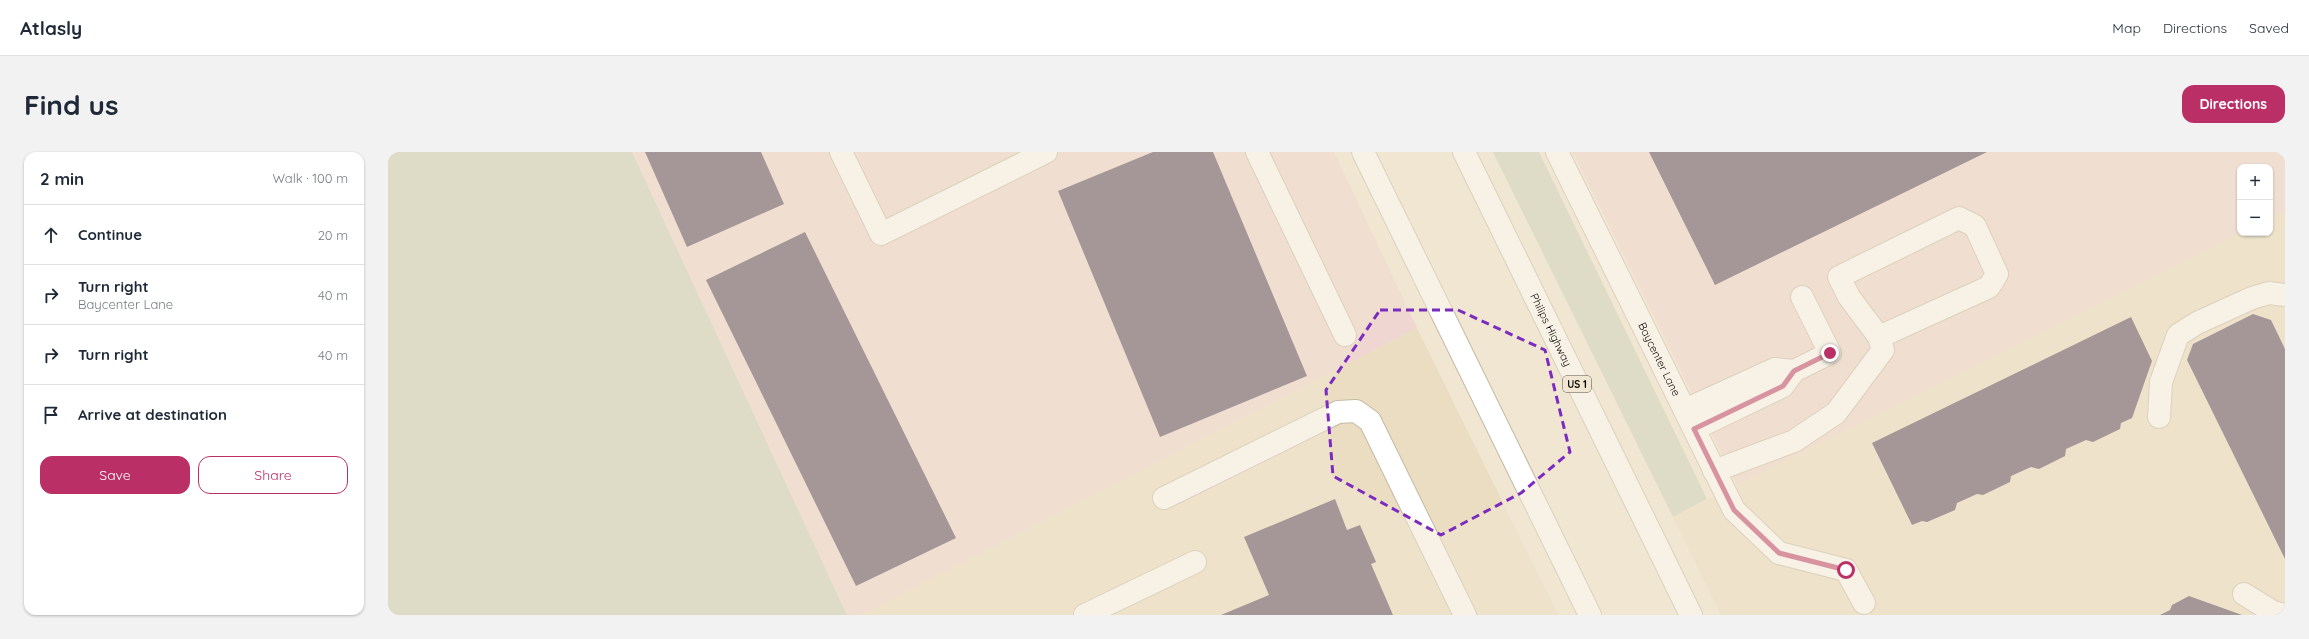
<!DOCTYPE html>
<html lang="en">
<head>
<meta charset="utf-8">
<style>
  :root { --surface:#fff; --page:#f2f2f3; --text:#1f2937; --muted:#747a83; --line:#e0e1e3; --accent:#ba2f66 }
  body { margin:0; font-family:Quicksand,sans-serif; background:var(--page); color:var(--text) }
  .controls { position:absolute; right:12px; top:12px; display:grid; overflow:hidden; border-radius:8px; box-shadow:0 1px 3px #0004 }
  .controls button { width:36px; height:36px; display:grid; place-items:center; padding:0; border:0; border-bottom:1px solid var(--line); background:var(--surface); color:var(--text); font:20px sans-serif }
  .stop { position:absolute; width:12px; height:12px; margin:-9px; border:3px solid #ba2f66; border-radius:50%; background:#fff }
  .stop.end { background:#ba2f66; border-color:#fff; box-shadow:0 1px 4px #0008 }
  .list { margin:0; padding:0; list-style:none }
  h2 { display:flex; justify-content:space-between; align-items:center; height:52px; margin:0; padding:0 16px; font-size:17px }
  h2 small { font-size:13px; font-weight:400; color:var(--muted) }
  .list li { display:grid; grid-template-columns:26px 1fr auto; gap:12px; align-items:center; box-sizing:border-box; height:60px; padding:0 16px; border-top:1px solid var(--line) }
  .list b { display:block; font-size:15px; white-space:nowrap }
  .list p { margin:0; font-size:13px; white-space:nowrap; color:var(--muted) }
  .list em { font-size:13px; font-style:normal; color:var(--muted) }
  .actions { display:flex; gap:8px; padding:12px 16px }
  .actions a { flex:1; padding:9px 0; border:1px solid var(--accent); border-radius:12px; text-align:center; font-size:14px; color:var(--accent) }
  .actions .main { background:var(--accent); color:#fff }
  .icon { flex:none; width:22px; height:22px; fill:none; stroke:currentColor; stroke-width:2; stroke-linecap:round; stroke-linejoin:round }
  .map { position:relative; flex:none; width:1897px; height:463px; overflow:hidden; border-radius:12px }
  header { display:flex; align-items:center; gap:24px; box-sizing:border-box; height:56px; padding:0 20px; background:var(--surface); border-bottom:1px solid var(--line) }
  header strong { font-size:19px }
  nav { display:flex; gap:22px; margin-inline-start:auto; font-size:14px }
  .intro { display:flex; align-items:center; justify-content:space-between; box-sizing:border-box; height:96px; padding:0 24px }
  h1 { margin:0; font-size:28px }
  .button { padding:10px 18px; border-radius:12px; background:var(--accent); color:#fff; font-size:14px; font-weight:700 }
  main { display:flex; gap:24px; padding:0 24px }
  aside { flex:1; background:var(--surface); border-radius:12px; box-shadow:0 1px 3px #0004 }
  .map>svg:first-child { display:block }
  .built { fill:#ebddc1 }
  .industrial { fill:#f0d6d1 }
  .green { fill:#c8d1b8 }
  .building { fill:#4a3750 }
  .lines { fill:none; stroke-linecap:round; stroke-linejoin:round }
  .minor-casing { stroke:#c3b9a4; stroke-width:24 }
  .major-casing { stroke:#c3b9a4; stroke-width:24 }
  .minor { stroke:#fff; stroke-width:22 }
  .major { stroke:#fff; stroke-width:22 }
  .route { stroke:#ba2f66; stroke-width:5 }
  .marked { fill:none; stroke:#7b2cbf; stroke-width:3; stroke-dasharray:8 5; stroke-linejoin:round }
  .labels { text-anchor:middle; stroke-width:4; stroke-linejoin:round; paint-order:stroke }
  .shield { fill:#f0e6d1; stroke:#524d42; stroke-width:1 }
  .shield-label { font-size:10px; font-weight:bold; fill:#0e0b05 }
  .street-label { font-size:11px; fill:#0e0b05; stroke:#f0e6d1 }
</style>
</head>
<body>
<header>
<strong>Atlasly</strong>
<nav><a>Map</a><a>Directions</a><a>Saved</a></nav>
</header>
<div class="intro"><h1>Find us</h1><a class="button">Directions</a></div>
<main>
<aside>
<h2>2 min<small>Walk · 100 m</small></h2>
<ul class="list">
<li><svg class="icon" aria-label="ahead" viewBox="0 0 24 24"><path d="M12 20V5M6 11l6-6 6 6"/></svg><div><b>Continue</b></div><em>20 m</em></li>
<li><svg class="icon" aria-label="right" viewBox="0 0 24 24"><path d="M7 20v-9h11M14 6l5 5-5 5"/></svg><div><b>Turn right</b><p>Baycenter Lane</p></div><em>40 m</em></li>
<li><svg class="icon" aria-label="right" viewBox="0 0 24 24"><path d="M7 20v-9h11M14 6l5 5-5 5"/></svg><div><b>Turn right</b></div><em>40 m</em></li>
<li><svg class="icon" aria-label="arrive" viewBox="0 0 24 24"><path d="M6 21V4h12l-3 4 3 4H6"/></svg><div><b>Arrive at destination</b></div></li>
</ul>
<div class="actions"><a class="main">Save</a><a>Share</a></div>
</aside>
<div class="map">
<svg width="1897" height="463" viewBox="0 0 1897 463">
  <rect width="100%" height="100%" fill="#f0e6d1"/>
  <!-- built -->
  <path class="built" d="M1897,59V463H1333L1285,365L1854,81H1882V67Z
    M1029,176L1170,463H474Z"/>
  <!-- industrial -->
  <path class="industrial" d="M244,0H946L1029,176L474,463H459Z
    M1185,0H1897V59L1882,67V15H1852V81H1854L1349,333Z"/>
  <!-- green -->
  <path class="green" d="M0,0H244L459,463H0Z
    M1105,0H1151L1319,347L1285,365Z"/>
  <!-- building -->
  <path class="building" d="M257,0H373L396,52L299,95Z
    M765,0H825L919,224L772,285L670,39Z
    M1261,0H1599L1327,133Z
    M417,80L568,386L468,434L318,128Z
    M1865,162L1883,168L1897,197V407L1799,208L1805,192Z
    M1743,165L1764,209L1744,266L1733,271L1732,277L1705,290L1698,288L1678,297L1677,304L1651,317L1643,315L1623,324L1622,330L1595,343L1589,342L1569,351L1567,358L1539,370L1534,369L1524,373L1484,291Z
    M947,347L959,378L972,373L988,410L983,412L1005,463H833L881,443L856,385Z
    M1801,444L1854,463H1772L1782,458L1784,453Z"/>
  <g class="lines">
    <defs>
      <g id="minor">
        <path d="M453,0L493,82L658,0"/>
        <path d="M869,0L957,183"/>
        <path id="s1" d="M1169,0L1346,358L1391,401L1458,418L1476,451"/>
        <path d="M1406,219L1442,201L1414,145"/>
        <path d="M1297,258L1387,217L1406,219L1395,234L1306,277"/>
        <path d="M1771,265L1773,230L1790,183L1809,171L1864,146L1881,141L1897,143"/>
        <path d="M1326,319L1406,289L1448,261L1495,198L1491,185L1461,145L1451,125L1571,66L1587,74L1609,122L1601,135L1491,185"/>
        <path d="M776,346L950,260L968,259L982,269L1077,463"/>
        <path d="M1856,442L1885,460L1896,463"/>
        <path d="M697,463L807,410"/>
      </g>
      <g id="major">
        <path d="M975,0L1202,463"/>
        <path id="s2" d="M1076,0L1303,463"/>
      </g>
    </defs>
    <!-- minor casing -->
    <use href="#minor" class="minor-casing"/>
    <!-- major casing -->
    <use href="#major" class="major-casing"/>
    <!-- minor -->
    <use href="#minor" class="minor"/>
    <!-- major -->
    <use href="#major" class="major"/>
  </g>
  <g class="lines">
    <!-- route -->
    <path class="route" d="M1442,201L1406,219L1395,234L1306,277L1346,358L1391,401L1458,418"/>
  </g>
  <!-- marked area -->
  <path d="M0 0H1897V463H0ZM992,158H1070L1157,198L1182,300L1133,341L1053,383L945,324L938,238Z" fill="#f0e6d1" fill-opacity=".55" fill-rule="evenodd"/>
  <path class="marked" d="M992,158H1070L1157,198L1182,300L1133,341L1053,383L945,324L938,238Z"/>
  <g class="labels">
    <!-- shield labels -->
    <rect class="shield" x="1175" y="224" width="28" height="16" rx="3"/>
    <g class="shield-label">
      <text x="1189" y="236">US 1</text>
    </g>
    <!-- street labels -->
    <g class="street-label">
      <text dy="4" stroke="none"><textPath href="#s2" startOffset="198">Philips Highway</textPath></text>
      <text dy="4" stroke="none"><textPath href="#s1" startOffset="231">Baycenter Lane</textPath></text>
    </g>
  </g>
</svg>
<div class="controls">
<button>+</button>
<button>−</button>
</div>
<div class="stop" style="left:1458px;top:418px"></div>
<div class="stop end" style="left:1442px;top:201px"></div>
</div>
</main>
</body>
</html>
